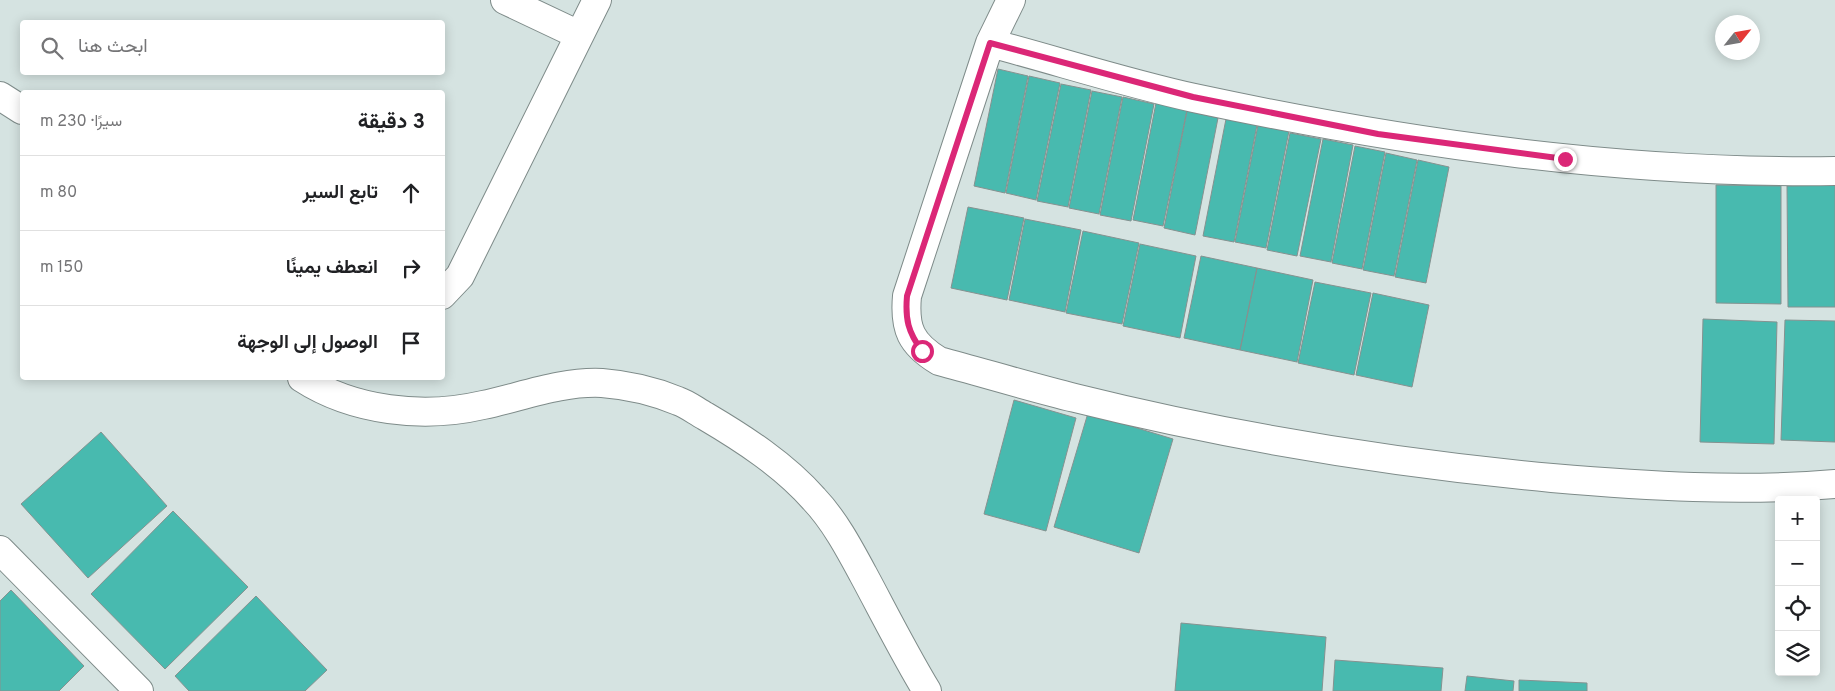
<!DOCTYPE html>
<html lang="ar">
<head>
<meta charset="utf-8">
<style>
  :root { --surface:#fff; --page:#f2f2f2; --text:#202124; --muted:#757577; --line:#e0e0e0 }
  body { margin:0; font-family:Overpass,Vazirmatn,sans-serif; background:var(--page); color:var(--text); direction:rtl }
  .controls { position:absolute; right:15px; bottom:15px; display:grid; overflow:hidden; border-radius:5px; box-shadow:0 2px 12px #0003 }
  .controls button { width:45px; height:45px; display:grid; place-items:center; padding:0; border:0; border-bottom:1px solid var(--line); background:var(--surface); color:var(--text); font:25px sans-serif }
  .compass { position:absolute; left:1715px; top:15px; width:45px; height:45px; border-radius:50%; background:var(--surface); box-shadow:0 2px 12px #0003; rotate:59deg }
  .stop { position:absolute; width:15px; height:15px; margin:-11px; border:4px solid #db2777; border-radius:50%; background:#fff }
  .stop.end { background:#db2777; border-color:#fff; box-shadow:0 1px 5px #0008 }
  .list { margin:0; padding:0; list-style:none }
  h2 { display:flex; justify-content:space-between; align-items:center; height:65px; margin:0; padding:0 20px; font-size:21px }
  h2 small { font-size:16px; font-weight:400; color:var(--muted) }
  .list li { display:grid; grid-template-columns:32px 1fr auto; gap:15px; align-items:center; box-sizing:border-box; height:75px; padding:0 20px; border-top:1px solid var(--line) }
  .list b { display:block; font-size:19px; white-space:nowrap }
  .list em { font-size:16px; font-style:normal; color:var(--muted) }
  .icon { flex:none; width:28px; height:28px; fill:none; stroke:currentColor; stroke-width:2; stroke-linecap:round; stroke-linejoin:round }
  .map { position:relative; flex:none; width:1835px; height:691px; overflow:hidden; direction:ltr }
  .search { position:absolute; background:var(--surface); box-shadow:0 2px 12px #0003; left:20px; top:20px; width:425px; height:55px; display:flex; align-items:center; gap:12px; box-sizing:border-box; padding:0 18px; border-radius:5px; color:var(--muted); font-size:19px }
  .panel { position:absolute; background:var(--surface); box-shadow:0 2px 12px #0003; left:20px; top:90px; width:425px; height:290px; border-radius:5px; direction:rtl }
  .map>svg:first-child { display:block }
  .building { fill:#48baaf; stroke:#859290 }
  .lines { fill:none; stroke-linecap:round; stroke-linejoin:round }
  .minor-casing { stroke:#7e8b89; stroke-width:30 }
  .minor { stroke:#fff; stroke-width:28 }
  .route { stroke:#db2777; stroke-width:6 }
</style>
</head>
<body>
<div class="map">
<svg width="1835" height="691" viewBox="0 0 1835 691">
  <rect width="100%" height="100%" fill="#d5e3e1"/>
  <!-- building -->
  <path class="building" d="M998,69L1028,76L1005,193L974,186Z
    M1029,76L1060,83L1036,200L1006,193Z
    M1061,84L1091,90L1068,207L1037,201Z
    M1092,91L1122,97L1099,214L1069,208Z
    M1123,97L1154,104L1131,221L1100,215Z
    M1156,103L1187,110L1163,226L1133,220Z
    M1187,111L1218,118L1195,235L1164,228Z
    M1226,119L1257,125L1234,242L1203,236Z
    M1258,125L1289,131L1266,248L1235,242Z
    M1290,133L1321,139L1297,256L1267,250Z
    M1323,139L1353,145L1331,262L1300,256Z
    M1355,146L1385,152L1362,269L1332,263Z
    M1386,153L1417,160L1394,276L1363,270Z
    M1418,160L1449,167L1426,283L1395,277Z
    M1716,185L1781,186V304L1716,303Z
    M1835,185V307H1788L1787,186Z
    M968,207L1024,218L1007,300L951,288Z
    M1025,219L1081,230L1065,312L1009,300Z
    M1083,231L1139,243L1122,324L1066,313Z
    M1140,244L1196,256L1180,338L1123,326Z
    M1201,256L1257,268L1240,350L1184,338Z
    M1257,268L1313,280L1297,362L1240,350Z
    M1315,282L1371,293L1354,375L1298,363Z
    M1373,293L1429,305L1412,387L1356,375Z
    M1703,319L1777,322L1774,444L1700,442Z
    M1785,320L1835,321V442L1781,440Z
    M1014,400L1076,418L1046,531L984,514Z
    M1088,413L1173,439L1139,553L1054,527Z
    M101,432L167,506L88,578L21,504Z
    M173,511L248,587L165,669L91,594Z
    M11,590L84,666L59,691H0V601Z
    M256,596L327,670L305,691H189L175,676Z
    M1181,623L1326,637L1322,691H1175Z
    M1335,660L1443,668L1441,691H1333Z
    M1467,676L1514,681L1513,691H1465Z
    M1519,680L1587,683V691H1519Z"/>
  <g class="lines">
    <defs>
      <path id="minor" d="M505,0L579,35
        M1011,0L990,43L907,296C904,329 911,344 939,361C984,373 1030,387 1075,398C1232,437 1392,463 1552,478C1646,486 1741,492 1835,484
        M990,43C1058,61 1126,83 1194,98C1404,143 1620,174 1835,171
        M0,96L22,110
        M442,295L460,276L597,0
        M302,378C353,411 423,419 483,405C521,397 562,381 602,383C628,385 654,391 678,401C687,404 696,411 705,416C744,439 784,465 814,499C834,520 849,548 863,574C884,613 904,653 927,691
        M0,550L139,691"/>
    </defs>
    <!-- minor casing -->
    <use href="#minor" class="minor-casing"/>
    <!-- minor -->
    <use href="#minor" class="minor"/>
  </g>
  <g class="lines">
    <!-- route -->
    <path class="route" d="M922,351C908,332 905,319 907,296L990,43L1193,97L1378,134L1565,159"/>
  </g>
</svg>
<div class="controls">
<button>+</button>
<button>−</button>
<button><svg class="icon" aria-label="locate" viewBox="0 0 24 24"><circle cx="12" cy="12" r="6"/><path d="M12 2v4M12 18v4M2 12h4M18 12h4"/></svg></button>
<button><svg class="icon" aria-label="layers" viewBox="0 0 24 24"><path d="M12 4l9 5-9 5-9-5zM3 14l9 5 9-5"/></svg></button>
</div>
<svg class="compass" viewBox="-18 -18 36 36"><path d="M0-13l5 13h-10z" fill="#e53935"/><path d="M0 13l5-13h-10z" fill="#757577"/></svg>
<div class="stop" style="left:922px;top:351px"></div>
<div class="stop end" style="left:1565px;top:159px"></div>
<div class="search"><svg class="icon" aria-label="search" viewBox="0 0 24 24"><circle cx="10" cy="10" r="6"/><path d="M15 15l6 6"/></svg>ابحث هنا</div>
<section class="panel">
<h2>3 دقيقة<small>سيرًا · 230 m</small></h2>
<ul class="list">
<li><svg class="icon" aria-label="ahead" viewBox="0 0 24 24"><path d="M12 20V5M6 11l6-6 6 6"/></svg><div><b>تابع السير</b></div><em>80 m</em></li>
<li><svg class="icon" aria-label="right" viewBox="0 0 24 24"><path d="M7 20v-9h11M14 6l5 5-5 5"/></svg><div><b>انعطف يمينًا</b></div><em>150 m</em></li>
<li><svg class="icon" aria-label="arrive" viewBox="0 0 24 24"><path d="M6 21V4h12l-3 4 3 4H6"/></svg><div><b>الوصول إلى الوجهة</b></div></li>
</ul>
</section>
</div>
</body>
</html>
